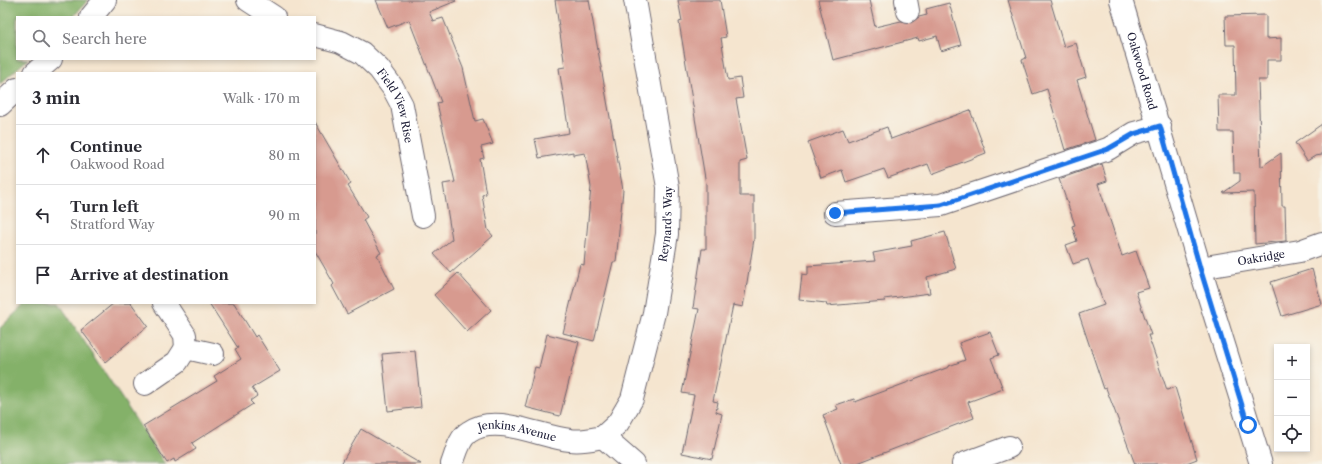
<!DOCTYPE html>
<html lang="en">
<head>
<meta charset="utf-8">
<style>
  :root { --surface:#fff; --page:#f7f7f7; --text:#2b2b33; --muted:#7c7c81; --line:#e1e1e2 }
  body { margin:0; font-family:"Libre Caslon Text",serif; background:var(--page); color:var(--text) }
  .controls { position:absolute; right:12px; bottom:12px; display:grid; overflow:hidden; border-radius:0px; box-shadow:0 2px 6px #0003 }
  .controls button { width:36px; height:36px; display:grid; place-items:center; padding:0; border:0; border-bottom:1px solid var(--line); background:var(--surface); color:var(--text); font:20px sans-serif }
  .stop { position:absolute; width:12px; height:12px; margin:-9px; border:3px solid #1a73e8; border-radius:50%; background:#fff }
  .stop.end { background:#1a73e8; border-color:#fff; box-shadow:0 1px 4px #0008 }
  .list { margin:0; padding:0; list-style:none }
  h2 { display:flex; justify-content:space-between; align-items:center; height:52px; margin:0; padding:0 16px; font-size:17px }
  h2 small { font-size:13px; font-weight:400; color:var(--muted) }
  .list li { display:grid; grid-template-columns:26px 1fr auto; gap:12px; align-items:center; box-sizing:border-box; height:60px; padding:0 16px; border-top:1px solid var(--line) }
  .list b { display:block; font-size:15px; white-space:nowrap }
  .list p { margin:0; font-size:13px; white-space:nowrap; color:var(--muted) }
  .list em { font-size:13px; font-style:normal; color:var(--muted) }
  .icon { flex:none; width:22px; height:22px; fill:none; stroke:currentColor; stroke-width:2; stroke-linecap:round; stroke-linejoin:round }
  .map { position:relative; flex:none; width:1322px; height:464px; overflow:hidden }
  .search { position:absolute; background:var(--surface); box-shadow:0 2px 6px #0003; left:16px; top:16px; width:300px; height:44px; display:flex; align-items:center; gap:10px; box-sizing:border-box; padding:0 14px; border-radius:0px; color:var(--muted); font-size:15px }
  .panel { position:absolute; background:var(--surface); box-shadow:0 2px 6px #0003; left:16px; top:72px; width:300px; height:232px; border-radius:0px }
  .map>svg:first-child { display:block }
  .forest { fill:#84b169; stroke:#536a52 }
  .building { fill:#d79a8f }
  .lines { fill:none; stroke-linecap:round; stroke-linejoin:round }
  .minor-casing { stroke:#6c666f; stroke-width:24 }
  .minor { stroke:#fff; stroke-width:22 }
  .route { stroke:#1a73e8; stroke-width:5 }
  .labels { text-anchor:middle; stroke-width:3; stroke-linejoin:round; paint-order:stroke }
  .street-label { font-size:11px; fill:#22223b; stroke:#f7f3e8 }
</style>
</head>
<body>
<div class="map">
<svg width="1322" height="464" viewBox="0 0 1322 464">
  <rect width="100%" height="100%" fill="#f7f3e8"/>
  <filter id="ink" filterUnits="userSpaceOnUse"><feTurbulence type="fractalNoise" baseFrequency=".025" numOctaves="2"/><feDisplacementMap in="SourceGraphic" scale="8" xChannelSelector="R" yChannelSelector="G"/><feConvolveMatrix kernelMatrix="1 2 1 2 8 2 1 2 1" color-interpolation-filters="sRGB"/></filter>
  <filter id="wash" filterUnits="userSpaceOnUse"><feTurbulence type="fractalNoise" baseFrequency=".012" numOctaves="4" result="noise"/><feDisplacementMap in="SourceGraphic" scale="16" xChannelSelector="R" yChannelSelector="G"/><feGaussianBlur stdDeviation="0.9" result="paint"/><feColorMatrix in="noise" values="0 0 0 0 0 0 0 0 0 0 0 0 0 0 0 0 0 1.4 0 .05"/><feComposite in="paint" operator="in"/></filter>
  <g filter="url(#wash)">
    <rect width="100%" height="100%" fill="#f5e5cf"/>
    <!-- forest -->
    <path class="forest" d="M0,0H88L73,17H17V59H28L0,84Z
      M26,303H59L165,464H0V328Z"/>
    <g id="blocks">
      <!-- building -->
      <path class="building" d="M376,0H455L456,1L429,12L433,21L443,18L463,68L475,121L483,119L493,144L481,147L484,158L480,159L486,194L482,195L488,230L493,236L451,273L434,254L452,239L443,184L455,182L437,103L441,102L409,20L388,28Z
        M555,0H589L623,190L616,262H613L594,341L563,333L580,264L584,265L591,187L585,153L573,155V152L539,158L535,139L569,133L559,68L565,67Z
        M678,0H720L726,37L721,38L728,80L740,78L743,98L736,99L747,160L740,162V196H754V239L743,307L733,305L713,401L718,402L716,412L722,414L712,459L682,453L694,395L682,393L699,309L693,308L702,249H706V184L679,22L682,21Z
        M818,0H869L875,27L901,21L911,23L919,17L927,15L926,9L949,3L961,45L941,51L937,36L919,41L918,38L833,60Z
        M1008,0H1050L1064,47L1076,43L1086,77L1077,80L1095,140L1065,150L1047,89L1033,94L1022,60L1026,58Z
        M1266,15V39L1281,38V60H1267V80H1258L1261,167L1281,153L1282,206H1285L1286,241L1255,244L1254,192L1223,193L1240,181V173H1234L1233,132H1219L1218,95H1236L1235,45H1226L1225,16Z
        M970,110L986,153L932,174L928,164L888,178L884,169L846,182L842,170L821,178L808,142L843,129L848,141L887,127L891,139Z
        M315,122L351,184L348,186L367,217L363,220L381,253L377,255L394,289L347,314L332,286L334,284L315,251Z
        M1322,124V155L1315,156L1307,161L1295,143Z
        M1102,164L1107,181L1098,184L1122,256L1136,251L1149,288L1136,292L1151,335H1148L1167,390L1175,387L1197,459L1184,464H1135L1106,388L1104,389L1079,314L1104,305L1088,259L1073,264L1066,245L1077,241L1072,226L1075,225L1059,179Z
        M945,232L956,269L927,277L930,293L884,299L885,301L827,306L826,303L799,300L802,274L808,275V266L875,261L873,253L912,246L911,241Z
        M1312,269L1322,304L1282,316L1271,282Z
        M458,273L491,310L467,332L434,295Z
        M114,303H131L148,326L105,362L81,330Z
        M209,303H234L255,337L257,335L280,371L252,388L257,396L250,401L253,404L192,443L196,449L175,462L174,459L167,463L143,426L217,381L214,376L241,359L235,349L238,348Z
        M990,332L999,355L991,358L1003,389L968,402L974,418L855,464H841L823,415L838,409L836,405L854,399L855,402L949,367V366L965,360L959,343Z
        M547,334L579,342L560,416L525,407L535,367L539,368Z
        M415,351L421,407L388,411L382,354Z
        M361,429L421,464H341Z"/>
    </g>
  </g>
  <g filter="url(#ink)">
    <use href="#blocks" fill-opacity="0" stroke="#6c666f" stroke-width="1"/>
    <g class="lines">
      <defs>
        <g id="minor">
          <path d="M248,0L274,17"/>
          <path d="M906,0L908,11"/>
          <path id="s1" d="M1121,0L1200,268L1261,464"/>
          <path d="M91,17L105,0"/>
          <path id="s2" d="M315,35L341,42L362,53L379,69L393,88L402,105L423,216"/>
          <path d="M35,73L51,59"/>
          <path d="M0,105L17,89"/>
          <path d="M835,213L941,205L1108,149L1134,133L1160,126"/>
          <path id="s3" d="M1200,268L1300,251L1322,243"/>
          <path d="M164,303L185,335L186,348L213,354"/>
          <path d="M145,384L177,362L186,348"/>
          <path id="s4" d="M603,437L618,423L632,399L654,313L667,234L668,187L635,0"/>
          <path d="M603,437L634,464"/>
          <path id="s5" d="M452,464C456,454 459,438 469,432C496,413 540,437 570,440C581,442 592,439 603,437"/>
          <path d="M963,464L1009,447"/>
        </g>
      </defs>
      <!-- minor casing -->
      <use href="#minor" class="minor-casing"/>
      <!-- minor -->
      <use href="#minor" class="minor"/>
    </g>
  </g>
  <g class="lines" filter="url(#ink)">
    <!-- route -->
    <path class="route" d="M835,213L941,205L1108,149L1134,134L1160,126L1200,268L1248,425"/>
  </g>
  <g class="labels">
    <!-- street labels -->
    <g class="street-label">
      <text dy="4" stroke="none"><textPath href="#s1" startOffset="74">Oakwood Road</textPath></text>
      <text dy="4" stroke="none"><textPath href="#s2" startOffset="115">Field View Rise</textPath></text>
      <text dy="4" stroke="none"><textPath href="#s4" startOffset="227">Reynard's Way</textPath></text>
      <text dy="4" stroke="none"><textPath href="#s3" startOffset="62">Oakridge</textPath></text>
      <text dy="4" stroke="none"><textPath href="#s5" startOffset="87">Jenkins Avenue</textPath></text>
    </g>
  </g>
</svg>
<div class="controls">
<button>+</button>
<button>−</button>
<button><svg class="icon" aria-label="locate" viewBox="0 0 24 24"><circle cx="12" cy="12" r="6"/><path d="M12 2v4M12 18v4M2 12h4M18 12h4"/></svg></button>
</div>
<div class="stop" style="left:1248px;top:425px"></div>
<div class="stop end" style="left:835px;top:213px"></div>
<div class="search"><svg class="icon" aria-label="search" viewBox="0 0 24 24"><circle cx="10" cy="10" r="6"/><path d="M15 15l6 6"/></svg>Search here</div>
<section class="panel">
<h2>3 min<small>Walk · 170 m</small></h2>
<ul class="list">
<li><svg class="icon" aria-label="ahead" viewBox="0 0 24 24"><path d="M12 20V5M6 11l6-6 6 6"/></svg><div><b>Continue</b><p>Oakwood Road</p></div><em>80 m</em></li>
<li><svg class="icon" aria-label="left" viewBox="0 0 24 24"><path d="M17 20v-9H6M10 6l-5 5 5 5"/></svg><div><b>Turn left</b><p>Stratford Way</p></div><em>90 m</em></li>
<li><svg class="icon" aria-label="arrive" viewBox="0 0 24 24"><path d="M6 21V4h12l-3 4 3 4H6"/></svg><div><b>Arrive at destination</b></div></li>
</ul>
</section>
</div>
</body>
</html>
